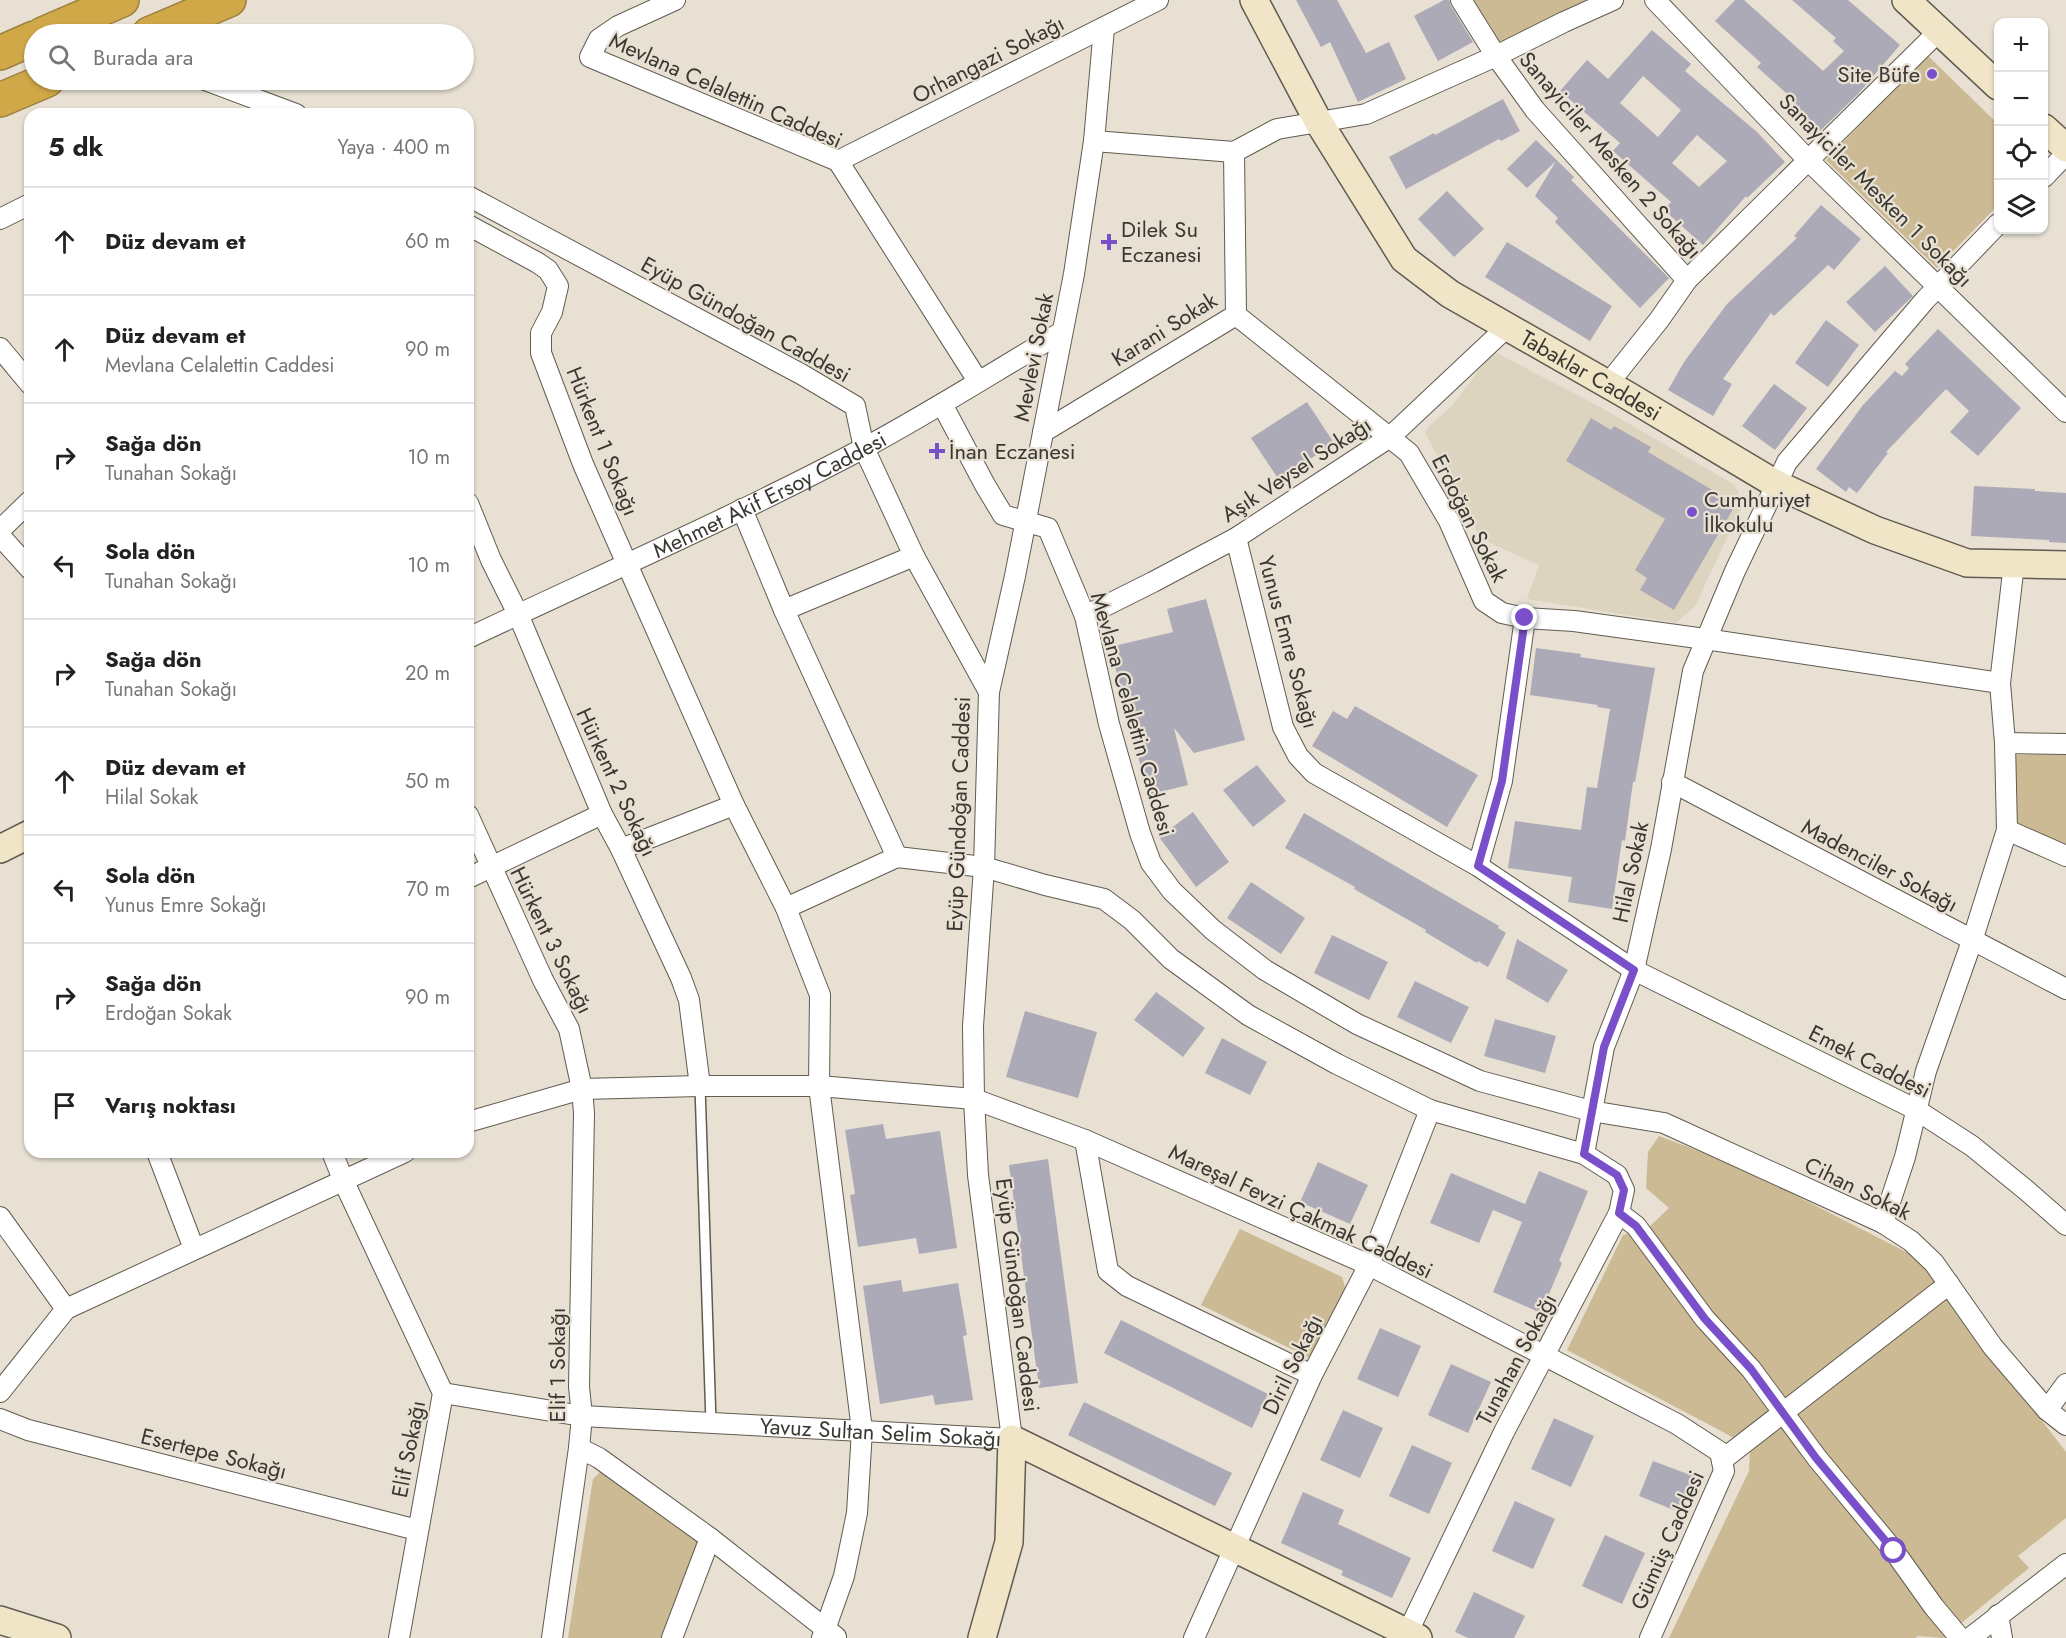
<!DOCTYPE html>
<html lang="tr">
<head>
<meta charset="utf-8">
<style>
  :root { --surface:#fff; --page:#f2f2f2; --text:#222; --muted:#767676; --line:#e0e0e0 }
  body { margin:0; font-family:Jost,sans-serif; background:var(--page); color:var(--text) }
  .controls { position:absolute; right:18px; top:18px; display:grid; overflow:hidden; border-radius:12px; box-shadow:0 2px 4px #0004 }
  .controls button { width:54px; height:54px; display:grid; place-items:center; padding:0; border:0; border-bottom:2px solid var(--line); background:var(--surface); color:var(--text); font:30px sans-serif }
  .stop { position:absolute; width:18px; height:18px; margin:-14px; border:4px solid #7950c9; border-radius:50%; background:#fff }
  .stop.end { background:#7950c9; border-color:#fff; box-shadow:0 2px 6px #0008 }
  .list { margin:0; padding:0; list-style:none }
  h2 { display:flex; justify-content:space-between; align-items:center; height:78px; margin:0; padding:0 24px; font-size:26px }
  h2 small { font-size:20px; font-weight:400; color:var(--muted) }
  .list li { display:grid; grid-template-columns:39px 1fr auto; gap:18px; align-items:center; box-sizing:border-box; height:108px; padding:0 24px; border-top:2px solid var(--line) }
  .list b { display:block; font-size:22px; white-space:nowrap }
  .list p { margin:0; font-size:20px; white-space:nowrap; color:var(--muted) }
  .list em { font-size:20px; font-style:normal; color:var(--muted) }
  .icon { flex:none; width:33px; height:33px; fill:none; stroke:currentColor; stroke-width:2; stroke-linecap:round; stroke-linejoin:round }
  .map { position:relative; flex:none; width:2066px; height:1638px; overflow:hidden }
  .search { position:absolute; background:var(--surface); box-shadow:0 2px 4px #0004; left:24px; top:24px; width:450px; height:66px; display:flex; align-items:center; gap:15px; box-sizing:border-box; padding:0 21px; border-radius:33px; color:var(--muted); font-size:22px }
  .panel { position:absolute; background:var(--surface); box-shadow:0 2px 4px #0004; left:24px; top:108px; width:450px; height:1050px; border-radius:18px }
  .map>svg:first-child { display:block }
  .built { fill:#ddd4bf }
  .green { fill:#cbba94 }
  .building { fill:#adaab8; fill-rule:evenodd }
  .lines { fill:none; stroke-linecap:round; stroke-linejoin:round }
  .lane-casing { stroke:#615b50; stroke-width:12 }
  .street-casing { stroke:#615b50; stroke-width:22 }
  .secondary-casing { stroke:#615b50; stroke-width:30 }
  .highway-casing { stroke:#9b803f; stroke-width:36 }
  .lane { stroke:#fff; stroke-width:9 }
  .street { stroke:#fff; stroke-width:20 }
  .secondary { stroke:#f1e5c8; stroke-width:27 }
  .highway { stroke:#d0a847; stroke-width:33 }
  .route { stroke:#7950c9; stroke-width:8 }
  .poi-dot { fill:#7950c9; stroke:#e7e0d3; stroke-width:2 }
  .labels { text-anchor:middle; stroke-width:4.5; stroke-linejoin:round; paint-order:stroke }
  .street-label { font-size:22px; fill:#393731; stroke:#e7e0d3 }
  .poi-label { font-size:22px; fill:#393731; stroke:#e7e0d3; text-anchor:start }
</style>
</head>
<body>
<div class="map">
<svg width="2066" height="1638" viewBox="0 0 2066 1638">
  <rect width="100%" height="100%" fill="#e7e0d3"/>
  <!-- built -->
  <path class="built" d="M1493,351L1600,407L1735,485L1743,504L1695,606L1676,623L1527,599L1539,565L1481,539L1425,433L1429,426L1452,406Z"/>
  <!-- green -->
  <path class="green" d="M1473,0H1593L1500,46L1491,27Z
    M1927,55L1998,124V205L1937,268L1826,160Z
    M2066,754V846C2050,839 2023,834 2015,818L2010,755Z
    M1659,1136L1738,1166L1916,1257L2066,1452V1518L2018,1556L2029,1568L1943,1638L1918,1636L1915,1638H1669L1749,1471L1750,1448L1725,1433L1567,1350L1623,1235L1648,1228L1669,1208L1646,1188L1648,1152Z
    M1240,1229L1342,1277L1346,1290L1314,1360L1201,1305Z
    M608,1469L697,1534L700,1550L665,1638H568L593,1479L600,1472Z"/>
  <!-- building -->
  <path class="building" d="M1296,0H1337L1366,53L1389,42L1406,79L1358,102L1330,42L1321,47Z
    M1444,0H1449L1451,6L1473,42L1438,61L1414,16Z
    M1735,0H1744L1823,71L1844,51L1833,41L1836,38L1792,0H1848L1900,45L1858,94L1820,131L1791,101L1793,99L1757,67L1761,63L1715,21Z
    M1652,30L1691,64L1685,71L1757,132L1785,162L1747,198L1746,196L1703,245L1664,210L1671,202L1613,151L1620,143L1560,91L1587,60L1608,79ZM1643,76L1681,110L1658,137L1620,103ZM1697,135L1727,161L1699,187L1672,163Z
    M1503,99L1520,131L1501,141L1499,139L1406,189L1389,157L1434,133L1435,135Z
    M1536,140L1574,177L1571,180L1669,278L1640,308L1555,222L1558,218L1535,196L1556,161L1527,188L1507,169Z
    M1447,191L1484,229L1454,257L1418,219Z
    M1821,205L1861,239L1834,270L1828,265L1774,316L1771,313L1723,379L1732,384L1713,416L1668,390L1684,362L1727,304L1797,238L1794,236Z
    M1507,242L1612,306L1590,341L1485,277Z
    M1885,266L1913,296L1875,332L1846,302Z
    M1826,320L1859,345L1828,387L1795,363Z
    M1938,329L2021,408L1978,456L1950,432L1969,411L1946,389L1886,452L1888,453L1857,493L1849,487L1846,492L1816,469L1863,405L1895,371L1902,376L1909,368L1905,364Z
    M1774,384L1807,408L1775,450L1742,426Z
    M1307,402L1334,443L1279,480L1251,438Z
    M1591,418L1611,430L1614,426L1651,447L1648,452L1736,504L1674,610L1640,590L1647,578L1635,570L1665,519L1566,461Z
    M1974,486L2035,489V491L2066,493V543L2049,542V540L1971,536Z
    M1206,599L1245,740L1194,753L1174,728L1188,785L1148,795L1110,647L1173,632L1167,609Z
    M1536,648L1581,654L1580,657L1655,668L1635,782H1633L1625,841L1622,840L1612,909L1568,902L1572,877L1508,868L1515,821L1581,830L1587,787L1597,788L1610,709L1597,707L1598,705L1530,695Z
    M1355,706L1478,775L1447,827L1312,746L1333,711L1347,719Z
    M1257,765L1286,801L1253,827L1223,790Z
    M1193,812L1229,862L1196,887L1159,837Z
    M1304,813L1499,926L1498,928L1506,933L1488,967L1478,961L1477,963L1425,932L1426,930L1354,889L1355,887L1285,848Z
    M1251,882L1305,918L1281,954L1227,918Z
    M1332,935L1388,962L1369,1000L1314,973Z
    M1517,939L1568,970L1548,1003L1506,978Z
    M1415,981L1469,1007L1451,1043L1397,1017Z
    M1156,992L1205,1028L1183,1057L1134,1020Z
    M1025,1011L1097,1032L1078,1098L1006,1077Z
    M1495,1019L1556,1036L1545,1073L1484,1056Z
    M1222,1038L1267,1062L1250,1095L1205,1073Z
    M883,1124L886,1139L940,1131L957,1248L919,1254L916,1238L858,1247L850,1195L855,1194L845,1130Z
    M1048,1159L1078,1383L1039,1388L1009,1165Z
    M1318,1162L1368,1185L1350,1224L1300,1202Z
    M1539,1171L1588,1191L1559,1261L1562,1263L1541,1313L1493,1292L1522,1222L1493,1210L1479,1243L1430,1223L1451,1173L1525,1204Z
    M901,1280L903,1292L958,1283L967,1335L963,1336L973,1400L935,1405L933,1395L880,1404L863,1286Z
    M1121,1320L1268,1394L1252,1428L1104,1353Z
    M1380,1328L1421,1346L1398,1397L1357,1379Z
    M1451,1364L1491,1382L1468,1433L1428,1415Z
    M1084,1402L1232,1473L1215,1506L1068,1435Z
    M1343,1410L1383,1428L1360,1478L1320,1460Z
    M1554,1418L1594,1436L1571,1487L1531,1469Z
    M1412,1445L1452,1463L1429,1514L1389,1496Z
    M1653,1461L1693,1476L1679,1512L1639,1496Z
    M1303,1492L1344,1510L1338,1524L1411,1558L1392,1598L1341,1575L1343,1571L1281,1543Z
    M1515,1501L1555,1519L1533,1569L1492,1551Z
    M1605,1535L1645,1553L1622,1604L1582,1586Z
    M1474,1592L1525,1616L1514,1638H1468L1455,1632Z"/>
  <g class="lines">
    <defs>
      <path id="lane" d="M700,1086L711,1423"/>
      <g id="street">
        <path d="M675,0L618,26L599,39L590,57L838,161L978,381"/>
        <path d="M1461,0L1496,56L1535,110L1687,280"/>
        <path d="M1655,0L1809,161L2066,412"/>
        <path d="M205,80L296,114"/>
        <path d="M1094,141L1234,152L1277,129L1366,114L1496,56L1564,22L1613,0"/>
        <path d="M1234,152L1236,315"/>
        <path d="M838,161L1158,0"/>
        <path d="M2044,177L2066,154"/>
        <path d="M0,219L30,204"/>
        <path d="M468,225L538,263L548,270L558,286L552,312L541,333V353L583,464L627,564L734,805L786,908L820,995L819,1086L862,1430L857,1513L844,1576L822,1638"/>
        <path d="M1236,315L1409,453L1449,521L1484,601L1502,613L1525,618L1574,621L1705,639L2000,683"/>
        <path d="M0,348L30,384"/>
        <path d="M1608,384L1659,320L1687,280L1939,31"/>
        <path d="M942,404L985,485L1003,515L1048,528L1085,616L1109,724L1140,833L1151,863L1172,891L1213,930L1265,970L1357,1024L1480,1081L1591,1111L1664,1123L1883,1223L1911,1241L1934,1263L1993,1347L2047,1410L2066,1425"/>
        <path d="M1043,432L1236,315"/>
        <path d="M468,503L491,560L518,614L602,814L621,849L681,978L689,1000L700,1086"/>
        <path d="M742,509L784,610"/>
        <path d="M0,530L30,501"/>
        <path d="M0,536L30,569"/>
        <path d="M1236,538L1283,727L1298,756L1314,773L1478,866L1634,970L1915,1109L1972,1146L2026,1190L2066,1225"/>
        <path d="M1085,616L1153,582L1236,538L1390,437L1507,327"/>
        <path id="s1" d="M468,638C601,575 736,516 866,447C933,411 997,370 1062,332"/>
        <path d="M989,692L1015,576L1074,274L1094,141L1104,28"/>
        <path d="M2005,743L2066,744"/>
        <path d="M1672,782L2066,989"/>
        <path d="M468,815L543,980L569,1029L582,1089L584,1113L579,1387L582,1416L579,1448L552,1638"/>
        <path d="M2007,830L2066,856"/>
        <path d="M621,849L734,805"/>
        <path d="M897,857L784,610L914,556"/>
        <path d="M1478,866L1502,781L1525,618"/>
        <path d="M468,878L602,814"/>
        <path d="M786,908L897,857L984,867L1045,885L1104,899L1132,920L1171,959L1248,1015L1337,1064L1430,1110L1584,1154"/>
        <path d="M468,1122L582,1089L700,1086H819L974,1099L1085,1140L1369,1265L1677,1424L1720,1452L1724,1471L1650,1638"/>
        <path d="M1085,1140L1108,1271L1127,1286L1312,1375"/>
        <path d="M157,1152L194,1249"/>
        <path d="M332,1152L344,1182L443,1393L399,1638"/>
        <path d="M1619,1213L1636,1226L1705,1319L1751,1369L1817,1458L1894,1551L1934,1607L1960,1638"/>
        <path d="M0,1217L66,1309"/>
        <path d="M1883,1223L1905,1157L1926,1071L1972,941L2007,830L2005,743L2000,683L2014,564"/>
        <path d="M0,1392L66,1309L405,1152"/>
        <path id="s2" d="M443,1393L582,1416L1012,1439L978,1175L974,1099L973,1026L984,867L989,692L914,556L864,448L855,406L801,374L468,196"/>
        <path d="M2047,1410L2066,1384"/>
        <path d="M0,1419L28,1430L417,1530"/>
        <path d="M579,1448L599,1458L710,1538L836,1637"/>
        <path d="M1722,1460L1949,1284"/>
        <path d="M1998,1615L2002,1638"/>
        <path d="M672,1638L710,1538"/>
        <path d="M1194,1638L1312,1375L1369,1265L1430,1110"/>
        <path d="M1405,1638L1504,1432L1619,1213L1624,1190L1617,1175L1584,1154L1604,1047L1634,970L1661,849L1693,671L1735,571L1787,462L1925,300L1998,224"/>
        <path d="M1970,1638L2066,1564"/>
      </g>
      <g id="secondary">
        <path id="s3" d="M1254,0L1318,121L1404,259L1450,294L1625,394L1776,484L1875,530L1967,563L2066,565"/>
        <path d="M1906,0L1998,86"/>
        <path d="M2044,128L2066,148"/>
        <path d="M0,849L30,834"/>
        <path d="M0,1620L57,1638"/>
        <path d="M982,1638L1009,1542L1012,1439L1418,1638"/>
      </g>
      <path id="highway" d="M43,34L122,0
        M149,34L229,0
        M0,53L34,38
        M0,100L47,80"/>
    </defs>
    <!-- lane casing -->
    <use href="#lane" class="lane-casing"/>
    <!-- street casing -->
    <use href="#street" class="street-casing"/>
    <!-- secondary casing -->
    <use href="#secondary" class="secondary-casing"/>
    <!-- highway casing -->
    <use href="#highway" class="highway-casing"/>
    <!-- lane -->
    <use href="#lane" class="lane"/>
    <!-- street -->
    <use href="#street" class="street"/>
    <!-- secondary -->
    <use href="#secondary" class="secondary"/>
    <!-- highway -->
    <use href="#highway" class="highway"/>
  </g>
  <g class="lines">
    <!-- route -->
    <path class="route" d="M1525,618L1502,781L1478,866L1634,970L1604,1047L1584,1154L1617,1175L1624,1190L1619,1213L1636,1226L1705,1319L1751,1369L1816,1458L1894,1551"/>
  </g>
  <!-- markers -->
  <g class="poi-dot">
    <circle cx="1932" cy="74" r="6"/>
    <path d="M1106 233h6v6h6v6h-6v6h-6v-6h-6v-6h6z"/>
    <path d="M934 442h6v6h6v6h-6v6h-6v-6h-6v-6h6z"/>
    <circle cx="1692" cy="512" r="6"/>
  </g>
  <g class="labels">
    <!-- street labels -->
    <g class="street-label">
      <text transform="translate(988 59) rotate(-27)" y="8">Orhangazi Sokağı</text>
      <text transform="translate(726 90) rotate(24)" y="8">Mevlana Celalettin Caddesi</text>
      <text transform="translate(1611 155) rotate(49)" y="8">Sanayiciler Mesken 2 Sokağı</text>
      <text transform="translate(1876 190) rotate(45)" y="8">Sanayiciler Mesken 1 Sokağı</text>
      <text transform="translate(746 319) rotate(29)" y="8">Eyüp Gündoğan Caddesi</text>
      <text transform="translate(1164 329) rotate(-32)" y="8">Karani Sokak</text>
      <text transform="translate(1033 357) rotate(-79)" y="8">Mevlevi Sokak</text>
      <text dy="8" stroke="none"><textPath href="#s3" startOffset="520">Tabaklar Caddesi</textPath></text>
      <text transform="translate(603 441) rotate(68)" y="8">Hürkent 1 Sokağı</text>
      <text transform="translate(1296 469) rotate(-33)" y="8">Aşık Veysel Sokağı</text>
      <text dy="8" stroke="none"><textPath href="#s1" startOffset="334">Mehmet Akif Ersoy Caddesi</textPath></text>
      <text transform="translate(1470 518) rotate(63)" y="8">Erdoğan Sokak</text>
      <text transform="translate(1289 642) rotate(75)" y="8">Yunus Emre Sokağı</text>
      <text transform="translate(1133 714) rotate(74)" y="8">Mevlana Celalettin Caddesi</text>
      <text transform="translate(617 782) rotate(65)" y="8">Hürkent 2 Sokağı</text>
      <text transform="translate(958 814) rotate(-88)" y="8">Eyüp Gündoğan Caddesi</text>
      <text transform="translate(1880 865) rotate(28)" y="8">Madenciler Sokağı</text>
      <text transform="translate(1630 872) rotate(-78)" y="8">Hilal Sokak</text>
      <text transform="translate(552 940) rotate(64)" y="8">Hürkent 3 Sokağı</text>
      <text transform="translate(1870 1061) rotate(27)" y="8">Emek Caddesi</text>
      <text transform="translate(1858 1188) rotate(26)" y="8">Cihan Sokak</text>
      <text transform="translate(1301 1211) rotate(25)" y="8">Mareşal Fevzi Çakmak Caddesi</text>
      <text transform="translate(1018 1295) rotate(83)" y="8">Eyüp Gündoğan Caddesi</text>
      <text transform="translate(1516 1359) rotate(-62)" y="8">Tunahan Sokağı</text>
      <text transform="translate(1292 1364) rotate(-64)" y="8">Diril Sokağı</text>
      <text transform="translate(557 1365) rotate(-90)" y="8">Elif 1 Sokağı</text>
      <text dy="8" stroke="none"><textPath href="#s2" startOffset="440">Yavuz Sultan Selim Sokağı</textPath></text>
      <text transform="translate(408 1449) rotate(-79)" y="8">Elif Sokağı</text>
      <text transform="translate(214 1453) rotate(14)" y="8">Esertepe Sokağı</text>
      <text transform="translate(1667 1540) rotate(-66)" y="8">Gümüş Caddesi</text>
    </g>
    <!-- poi labels -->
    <g class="poi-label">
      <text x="1920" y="82" text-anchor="end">Site Büfe</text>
      <text x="1121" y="237">Dilek Su<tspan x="1121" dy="25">Eczanesi</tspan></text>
      <text x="949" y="459">İnan Eczanesi</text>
      <text x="1704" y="507">Cumhuriyet<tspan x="1704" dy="25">İlkokulu</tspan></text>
    </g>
  </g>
</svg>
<div class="controls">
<button>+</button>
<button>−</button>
<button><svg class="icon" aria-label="locate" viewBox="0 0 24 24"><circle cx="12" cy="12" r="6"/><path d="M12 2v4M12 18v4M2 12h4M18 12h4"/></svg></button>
<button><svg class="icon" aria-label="layers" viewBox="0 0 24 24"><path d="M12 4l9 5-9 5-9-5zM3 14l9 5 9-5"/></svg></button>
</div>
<div class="stop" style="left:1894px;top:1551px"></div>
<div class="stop end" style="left:1525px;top:618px"></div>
<div class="search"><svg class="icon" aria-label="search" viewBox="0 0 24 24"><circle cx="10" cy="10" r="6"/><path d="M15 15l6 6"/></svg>Burada ara</div>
<section class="panel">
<h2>5 dk<small>Yaya · 400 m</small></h2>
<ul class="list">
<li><svg class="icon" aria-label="ahead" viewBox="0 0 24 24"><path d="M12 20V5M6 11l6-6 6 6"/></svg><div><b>Düz devam et</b></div><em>60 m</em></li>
<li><svg class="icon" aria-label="ahead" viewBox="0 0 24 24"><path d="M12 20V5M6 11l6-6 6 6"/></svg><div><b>Düz devam et</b><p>Mevlana Celalettin Caddesi</p></div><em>90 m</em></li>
<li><svg class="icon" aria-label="right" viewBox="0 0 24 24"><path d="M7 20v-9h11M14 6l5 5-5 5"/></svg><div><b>Sağa dön</b><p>Tunahan Sokağı</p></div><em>10 m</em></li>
<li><svg class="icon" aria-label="left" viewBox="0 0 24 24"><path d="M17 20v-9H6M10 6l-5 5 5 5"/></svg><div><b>Sola dön</b><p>Tunahan Sokağı</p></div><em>10 m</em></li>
<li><svg class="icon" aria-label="right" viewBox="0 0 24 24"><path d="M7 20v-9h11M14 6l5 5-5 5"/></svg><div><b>Sağa dön</b><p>Tunahan Sokağı</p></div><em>20 m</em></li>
<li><svg class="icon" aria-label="ahead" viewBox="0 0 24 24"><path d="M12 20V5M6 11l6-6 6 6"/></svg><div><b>Düz devam et</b><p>Hilal Sokak</p></div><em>50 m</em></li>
<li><svg class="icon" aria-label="left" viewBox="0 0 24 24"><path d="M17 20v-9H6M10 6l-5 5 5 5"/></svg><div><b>Sola dön</b><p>Yunus Emre Sokağı</p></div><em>70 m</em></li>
<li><svg class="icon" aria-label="right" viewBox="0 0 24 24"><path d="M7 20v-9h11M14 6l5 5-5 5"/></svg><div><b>Sağa dön</b><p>Erdoğan Sokak</p></div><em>90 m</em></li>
<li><svg class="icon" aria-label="arrive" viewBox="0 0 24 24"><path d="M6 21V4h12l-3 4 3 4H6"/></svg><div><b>Varış noktası</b></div></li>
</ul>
</section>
</div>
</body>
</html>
